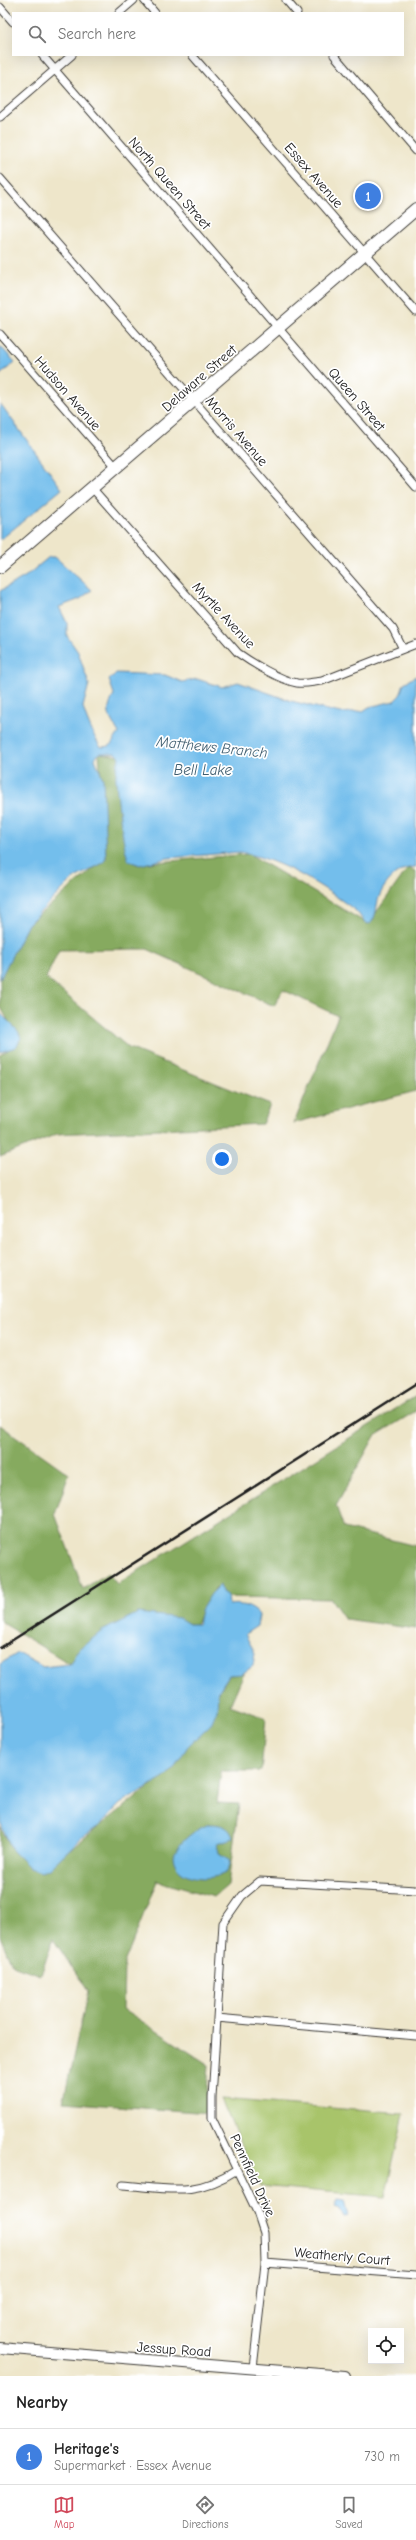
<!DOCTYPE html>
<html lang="en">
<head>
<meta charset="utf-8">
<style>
  :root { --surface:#fff; --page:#f6f6f6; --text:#222; --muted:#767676; --line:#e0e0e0; --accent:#d1495b }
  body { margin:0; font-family:"Comic Neue",sans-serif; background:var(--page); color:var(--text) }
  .controls { position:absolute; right:12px; bottom:12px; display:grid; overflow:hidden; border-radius:0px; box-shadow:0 4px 16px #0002 }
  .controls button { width:36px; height:36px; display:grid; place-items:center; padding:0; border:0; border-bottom:1px solid var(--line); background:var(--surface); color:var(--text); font:20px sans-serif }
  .you { position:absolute; left:222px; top:1159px; width:14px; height:14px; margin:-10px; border:3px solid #fff; border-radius:50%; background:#1a73e8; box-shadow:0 0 0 6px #1a73e833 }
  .badge { display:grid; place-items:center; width:26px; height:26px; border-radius:50%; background:var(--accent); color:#fff; font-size:13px; font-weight:700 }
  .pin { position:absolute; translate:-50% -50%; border:2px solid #fff; box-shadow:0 1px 4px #0006 }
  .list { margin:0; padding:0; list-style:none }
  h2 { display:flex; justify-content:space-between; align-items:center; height:52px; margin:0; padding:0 16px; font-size:17px }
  h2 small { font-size:13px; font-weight:400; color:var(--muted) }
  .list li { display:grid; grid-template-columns:26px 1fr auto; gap:12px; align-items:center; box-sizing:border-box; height:56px; padding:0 16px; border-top:1px solid var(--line) }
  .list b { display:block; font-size:15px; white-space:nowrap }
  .list p { margin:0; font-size:13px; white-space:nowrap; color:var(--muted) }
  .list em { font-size:13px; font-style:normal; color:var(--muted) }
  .icon { flex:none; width:22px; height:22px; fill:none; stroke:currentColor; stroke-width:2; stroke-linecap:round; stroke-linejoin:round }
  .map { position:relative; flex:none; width:416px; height:2376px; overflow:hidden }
  .search { position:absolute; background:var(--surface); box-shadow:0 4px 16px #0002; left:12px; right:12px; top:12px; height:44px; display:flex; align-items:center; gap:10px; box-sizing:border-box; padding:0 14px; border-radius:0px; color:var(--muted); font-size:15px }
  .sheet { height:108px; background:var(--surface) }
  nav { display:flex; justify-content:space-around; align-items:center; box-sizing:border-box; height:56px; border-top:1px solid var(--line); background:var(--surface); font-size:11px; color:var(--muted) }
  nav a { display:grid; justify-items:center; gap:2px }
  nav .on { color:var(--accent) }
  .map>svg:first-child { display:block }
  .green { fill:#a8c46b; stroke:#627044 }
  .forest { fill:#86aa5f; stroke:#51633e }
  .water { fill:#73beec; stroke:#486d84 }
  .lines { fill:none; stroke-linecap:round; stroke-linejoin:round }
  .street-casing { stroke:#3c3a36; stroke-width:9 }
  .secondary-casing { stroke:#3c3a36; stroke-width:12 }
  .primary-casing { stroke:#3c3a36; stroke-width:14 }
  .street { stroke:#fff; stroke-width:7 }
  .secondary { stroke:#fff; stroke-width:10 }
  .primary { stroke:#fff; stroke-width:12 }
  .rail { stroke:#1c1c1c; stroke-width:2.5 }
  .labels { text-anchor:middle; stroke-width:3.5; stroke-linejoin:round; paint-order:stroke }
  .street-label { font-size:14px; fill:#1c1c1c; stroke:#fff }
  .water-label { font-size:15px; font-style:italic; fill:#3f5d6f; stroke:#fff }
</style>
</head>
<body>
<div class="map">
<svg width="416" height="2376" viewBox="0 0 416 2376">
  <rect width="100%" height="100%" fill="#fff"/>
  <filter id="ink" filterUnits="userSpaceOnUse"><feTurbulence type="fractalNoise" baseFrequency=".025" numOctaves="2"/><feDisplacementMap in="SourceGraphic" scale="8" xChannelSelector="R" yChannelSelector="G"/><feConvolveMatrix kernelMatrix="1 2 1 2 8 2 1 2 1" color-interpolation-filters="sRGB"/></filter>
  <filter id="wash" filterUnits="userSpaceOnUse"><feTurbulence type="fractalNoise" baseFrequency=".012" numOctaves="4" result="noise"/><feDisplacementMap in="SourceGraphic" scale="16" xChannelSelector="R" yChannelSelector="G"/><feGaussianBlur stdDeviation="0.9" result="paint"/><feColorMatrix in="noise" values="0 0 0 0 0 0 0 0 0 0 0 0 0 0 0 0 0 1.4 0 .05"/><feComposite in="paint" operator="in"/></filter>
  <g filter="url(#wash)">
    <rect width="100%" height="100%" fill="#eee6ca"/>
    <!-- green -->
    <path class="green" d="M221,2099L404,2114L385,2197L259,2186Z"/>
    <!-- forest -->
    <path class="forest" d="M99,753L119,756L136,864L249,854L368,924L408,868L416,871V1091L294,1123L338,1016L283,990L274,1006L147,949L59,950L46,978L129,1048L270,1105L262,1124L57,1134L0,1157V1055L20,1042L0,1006V978L28,924L106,858Z
      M416,1396V1411L375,1436L336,1506L344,1528L416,1546V1629L345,1619L331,1599L228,1597L216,1587L195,1625L138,1613L70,1664L1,1622L0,1425L69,1474L55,1514L83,1589L108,1573L117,1584Z
      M244,1673L230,1705L266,1718L261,1771H221L217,1803L239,1804L228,1885L214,1897L157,1881L124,1963L123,2009L209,2065L207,2090L209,2113L63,2102L88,1991L53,1939L41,1975L12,1965L0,1936V1827L12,1850L41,1872L174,1768L229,1675Z"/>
    <!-- water -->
    <path class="water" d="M0,346L15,362L0,375Z
      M0,403L62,489L0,540Z
      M49,557H55L92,590L80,599L59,607L67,623V636L78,652L89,684L83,707C84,714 97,744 101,747L110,746L119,733C108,715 105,714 114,694L109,680L116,673L165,675L182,682L197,679L222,687L238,682L291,701L340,713L363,711L369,707L394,701L400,695L404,683L416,676V867C399,867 385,882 379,897C376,905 377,917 370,924L366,923C362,920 360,915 356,911C323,886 282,860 240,852L168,858L140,865L129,861C124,855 115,784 116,774C116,768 119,762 119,756L115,753H99L95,759L103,779L106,858L103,863L73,879L28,924L0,979V591L26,576Z
      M0,1013L18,1031L21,1038L16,1047L0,1052Z
      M220,1585L222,1592L228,1596L229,1605C239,1603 253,1606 259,1615L257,1626L245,1634L255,1653L253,1666L242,1674L229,1675L218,1692L217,1710L211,1724L188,1746L174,1768L164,1778L120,1804L99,1826L81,1838L49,1869L41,1872L30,1868L12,1850L0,1822V1664L18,1653L43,1667L70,1664L77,1651L102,1631L138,1613L179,1618L189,1624H198L201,1610L211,1594Z
      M209,1824C220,1824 230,1826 233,1838L217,1843L219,1853L230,1860L227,1872C211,1882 175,1881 173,1856C182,1839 192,1832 209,1824Z
      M337,2199L345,2200L349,2216L344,2217L340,2209L335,2207Z"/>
  </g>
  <g filter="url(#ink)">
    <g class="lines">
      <defs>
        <path id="street" d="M144,0L155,13
          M286,0L297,13
          M0,7L13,22
          M119,13L134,0
          M42,55L416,487
          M192,55L416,312
          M334,55L416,151
          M0,117L72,55
          M0,178L393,629L403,649
          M0,334L117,468
          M93,489L238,653C252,663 280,680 297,683C305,684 313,682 322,681L416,644
          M217,2018L416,2036
          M123,2185C171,2189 195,2197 237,2170
          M265,2263L416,2275
          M253,2368L265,2263L264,2233L257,2212L212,2118V2098L223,1923L242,1896L260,1881L416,1890"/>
        <path id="secondary" d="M0,2348L345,2376"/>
        <path id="primary" d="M0,567L416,209"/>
      </defs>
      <!-- street casing -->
      <use href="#street" class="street-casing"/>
      <!-- secondary casing -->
      <use href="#secondary" class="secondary-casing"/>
      <!-- primary casing -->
      <use href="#primary" class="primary-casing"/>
      <!-- street -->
      <use href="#street" class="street"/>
      <!-- secondary -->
      <use href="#secondary" class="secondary"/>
      <!-- primary -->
      <use href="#primary" class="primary"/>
      <!-- rail -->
      <path class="rail" d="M0,1648L416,1384"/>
    </g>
  </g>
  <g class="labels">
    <!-- street labels -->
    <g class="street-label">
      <text transform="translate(314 175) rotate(49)" y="5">Essex Avenue</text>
      <text transform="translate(170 183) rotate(49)" y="5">North Queen Street</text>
      <text transform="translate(199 378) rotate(-41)" y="5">Delaware Street</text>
      <text transform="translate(68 393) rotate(49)" y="5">Hudson Avenue</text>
      <text transform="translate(357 399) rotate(49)" y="5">Queen Street</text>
      <text transform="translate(237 431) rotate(49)" y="5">Morris Avenue</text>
      <text transform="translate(224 615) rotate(47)" y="5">Myrtle Avenue</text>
      <text transform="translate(253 2175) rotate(65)" y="5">Pennfield Drive</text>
      <text transform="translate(342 2256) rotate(5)" y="5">Weatherly Court</text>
      <text transform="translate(174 2349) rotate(4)" y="5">Jessup Road</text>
    </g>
    <!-- water labels -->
    <g class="water-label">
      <text transform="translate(212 747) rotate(6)" y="5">Matthews Branch</text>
      <text x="203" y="775">Bell Lake</text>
    </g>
  </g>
</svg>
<div class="controls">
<button><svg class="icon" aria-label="locate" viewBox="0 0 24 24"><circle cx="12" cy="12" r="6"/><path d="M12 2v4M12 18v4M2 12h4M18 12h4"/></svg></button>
</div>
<div class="you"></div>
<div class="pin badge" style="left:368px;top:196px;background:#3f7fe0">1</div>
<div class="search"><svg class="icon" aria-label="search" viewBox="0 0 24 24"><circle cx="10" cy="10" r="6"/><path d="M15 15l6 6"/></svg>Search here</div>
</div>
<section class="sheet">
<h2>Nearby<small></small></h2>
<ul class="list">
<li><span class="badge" style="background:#3f7fe0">1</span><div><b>Heritage's</b><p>Supermarket · Essex Avenue</p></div><em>730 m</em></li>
</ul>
</section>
<nav>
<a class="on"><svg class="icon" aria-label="map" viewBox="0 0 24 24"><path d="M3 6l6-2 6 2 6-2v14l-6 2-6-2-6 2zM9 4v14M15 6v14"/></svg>Map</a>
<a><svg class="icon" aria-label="directions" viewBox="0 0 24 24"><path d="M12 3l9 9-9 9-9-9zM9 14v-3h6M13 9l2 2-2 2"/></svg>Directions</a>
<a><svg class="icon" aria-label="saved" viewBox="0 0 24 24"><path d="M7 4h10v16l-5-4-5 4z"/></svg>Saved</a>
</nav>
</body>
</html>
